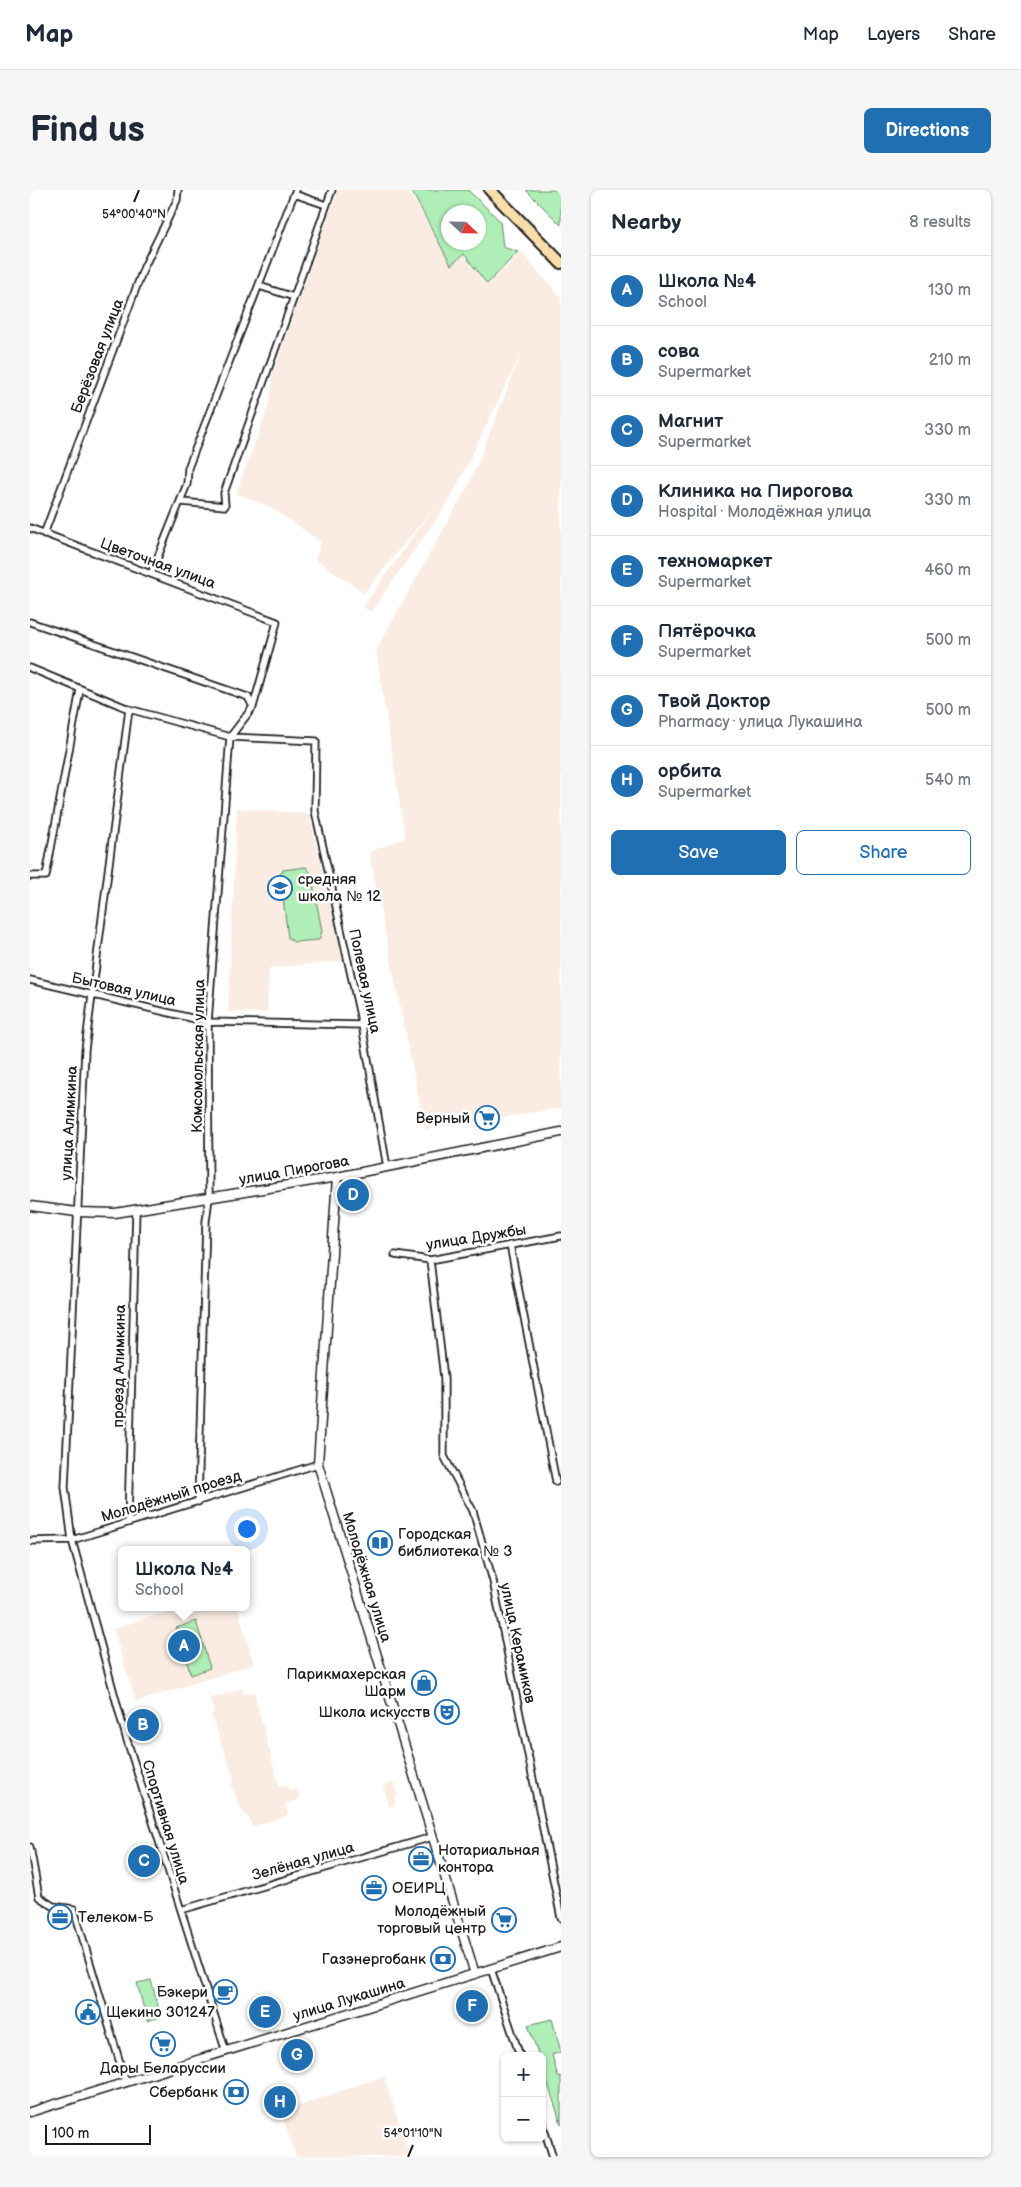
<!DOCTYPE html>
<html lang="en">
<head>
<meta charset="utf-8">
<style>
  :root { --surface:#fff; --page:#f6f6f7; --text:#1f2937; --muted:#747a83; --line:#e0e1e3; --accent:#1f6fb2 }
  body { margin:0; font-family:"Balsamiq Sans",sans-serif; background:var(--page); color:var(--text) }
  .controls { position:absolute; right:15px; bottom:15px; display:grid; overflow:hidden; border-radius:8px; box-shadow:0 1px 4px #0004 }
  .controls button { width:45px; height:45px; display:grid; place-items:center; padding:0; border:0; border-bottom:1px solid var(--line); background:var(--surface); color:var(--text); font:25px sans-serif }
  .compass { position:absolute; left:411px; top:15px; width:45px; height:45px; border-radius:50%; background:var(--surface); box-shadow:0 1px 4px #0004; rotate:112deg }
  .scale { position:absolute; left:15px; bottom:12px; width:106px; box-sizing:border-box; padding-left:5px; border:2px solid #1c1c1c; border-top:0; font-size:14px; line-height:18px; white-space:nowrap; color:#1c1c1c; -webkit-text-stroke:4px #fff; paint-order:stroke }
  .you { position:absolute; left:216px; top:1338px; width:18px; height:18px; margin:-12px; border:4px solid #fff; border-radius:50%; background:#1a73e8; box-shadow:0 0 0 8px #1a73e833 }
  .badge { display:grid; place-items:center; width:32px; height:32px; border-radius:50%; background:var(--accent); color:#fff; font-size:16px; font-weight:700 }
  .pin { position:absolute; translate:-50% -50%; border:2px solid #fff; box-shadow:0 1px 5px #0006 }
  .popup { position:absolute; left:88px; top:1356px; width:132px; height:65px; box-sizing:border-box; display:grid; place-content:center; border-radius:8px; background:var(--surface); filter:drop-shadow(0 1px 4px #0005); font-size:16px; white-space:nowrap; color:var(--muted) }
  .popup b { font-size:19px; color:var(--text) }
  .popup::after { content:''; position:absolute; left:50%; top:100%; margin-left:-10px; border:10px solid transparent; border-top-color:var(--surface) }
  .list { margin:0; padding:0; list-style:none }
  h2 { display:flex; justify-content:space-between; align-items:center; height:65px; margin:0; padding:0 20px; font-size:21px }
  h2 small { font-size:16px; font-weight:400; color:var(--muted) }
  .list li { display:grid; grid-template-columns:32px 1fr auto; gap:15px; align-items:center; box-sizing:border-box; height:70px; padding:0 20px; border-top:1px solid var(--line) }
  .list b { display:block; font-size:19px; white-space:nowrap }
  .list p { margin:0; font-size:16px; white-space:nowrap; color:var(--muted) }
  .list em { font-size:16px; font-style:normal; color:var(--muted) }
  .actions { display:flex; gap:10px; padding:15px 20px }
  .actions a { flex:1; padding:11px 0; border:1px solid var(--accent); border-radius:8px; text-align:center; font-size:18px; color:var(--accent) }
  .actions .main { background:var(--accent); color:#fff }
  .map { position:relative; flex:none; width:531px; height:1967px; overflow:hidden; border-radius:8px }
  header { display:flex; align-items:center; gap:30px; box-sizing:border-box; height:70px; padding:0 25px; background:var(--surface); border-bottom:1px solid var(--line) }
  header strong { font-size:24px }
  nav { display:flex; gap:28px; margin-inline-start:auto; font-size:18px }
  .intro { display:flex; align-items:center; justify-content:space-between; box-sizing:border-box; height:120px; padding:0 30px }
  h1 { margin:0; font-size:35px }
  .button { padding:12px 22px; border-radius:8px; background:var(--accent); color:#fff; font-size:18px; font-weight:700 }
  main { display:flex; gap:30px; padding:0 30px }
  aside { flex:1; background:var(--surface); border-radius:8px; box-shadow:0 1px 4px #0004 }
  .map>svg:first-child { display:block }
  .built { fill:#faece2 }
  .green { fill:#afeeb6; stroke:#668569; fill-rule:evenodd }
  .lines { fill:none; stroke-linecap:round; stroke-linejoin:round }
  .street-casing { stroke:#1c1c1c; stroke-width:9 }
  .secondary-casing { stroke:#1c1c1c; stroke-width:11 }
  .highway-casing { stroke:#1c1c1c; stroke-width:14 }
  .street { stroke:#fff; stroke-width:5.5 }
  .secondary { stroke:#fff; stroke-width:8 }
  .highway { stroke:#f9deab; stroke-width:10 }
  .ticks { fill:none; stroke:#1c1c1c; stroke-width:2 }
  .labels { text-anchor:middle; stroke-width:5; stroke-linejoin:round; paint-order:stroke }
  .street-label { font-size:15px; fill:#1c1c1c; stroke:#fff }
  .poi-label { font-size:15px; fill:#1c1c1c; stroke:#fff; text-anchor:end }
  .ticks-label { font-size:12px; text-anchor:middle; fill:#1c1c1c; stroke:#fff; stroke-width:5; stroke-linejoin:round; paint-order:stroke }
</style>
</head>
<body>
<header>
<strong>Map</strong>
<nav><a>Map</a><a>Layers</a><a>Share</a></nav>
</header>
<div class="intro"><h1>Find us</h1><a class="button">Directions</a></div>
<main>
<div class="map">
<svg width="531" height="1967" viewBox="0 0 531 1967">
  <rect width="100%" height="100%" fill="#fff"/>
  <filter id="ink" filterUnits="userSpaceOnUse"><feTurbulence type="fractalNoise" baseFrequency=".02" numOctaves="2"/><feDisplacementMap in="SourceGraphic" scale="10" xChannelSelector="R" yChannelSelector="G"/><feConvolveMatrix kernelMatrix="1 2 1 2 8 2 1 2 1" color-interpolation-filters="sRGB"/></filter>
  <g filter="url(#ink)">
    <!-- built -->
    <path class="built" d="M308,0H379L421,75L433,65L457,95L491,62L531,107V918L395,940L339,662L375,648L346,460L441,290L492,162L421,308L341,422L333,417L405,316L334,403L285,369L291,352L242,318L206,303L238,218L243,192L240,191Z
      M207,618L279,624L314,771L239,778L237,823L198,822Z
      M150,1417H207L224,1474L106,1512L83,1439Z
      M212,1498L214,1504L224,1502L249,1597L257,1595L259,1601L267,1599L270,1609L255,1614L258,1625L222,1637L219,1628L214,1624L207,1609L201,1593L205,1591L181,1525L184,1521L179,1509Z
      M363,1592L368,1606L364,1607L366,1615L359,1617L353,1595Z
      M354,1886L379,1964L369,1967H266L251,1922Z"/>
    <!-- green -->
    <path class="green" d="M381,0H438L470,31L473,57L488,62L457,94L434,64L421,75ZM418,22H448V52H418Z
      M496,0H531V35Z
      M276,677L281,683L292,741L289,750L264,752L258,748L250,684L253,680Z
      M166,1431L180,1478L161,1485L146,1438Z
      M121,1790L131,1827L117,1831L107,1793Z
      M522,1829L531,1862L522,1865L528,1887L531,1886V1934L512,1876V1866H509L498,1835Z"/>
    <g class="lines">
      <defs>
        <path id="street" d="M266,0L264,4L296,15
          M229,96L264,107
          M151,312L195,316L194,303L302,0
          M0,338L247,432L223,517L200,547L178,832L179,1008L176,1031L168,1312
          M14,344L114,77L147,10L148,0
          M121,384L157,294L158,278L264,4
          M0,432L218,507L223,517
          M0,478L99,519L200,547L286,551L285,621L332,835L357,977
          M99,519L55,860L35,1297L42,1350L96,1547L196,1862
          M0,686H16L50,500
          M0,790L178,832L332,835
          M480,1055L526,1292
          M365,1065L400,1070L531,1046
          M400,1070L414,1188V1266L443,1321L463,1391L531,1728
          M98,1332L106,1020
          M0,1351L42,1350L288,1274
          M0,1657L9,1707L23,1716L44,1719L96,1893
          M151,1720L402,1647
          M461,1779L490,1866
          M512,1933L523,1967"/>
        <path id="secondary" d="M307,987L288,1274L445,1784
          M0,1016L47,1022L85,1023L307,987L531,942
          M0,1922L531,1757"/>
        <path id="highway" d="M460,0L531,73"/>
      </defs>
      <!-- street casing -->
      <use href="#street" class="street-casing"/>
      <!-- secondary casing -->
      <use href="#secondary" class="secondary-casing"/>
      <!-- highway casing -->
      <use href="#highway" class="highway-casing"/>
      <!-- street -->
      <use href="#street" class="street"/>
      <!-- secondary -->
      <use href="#secondary" class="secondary"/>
      <!-- highway -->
      <use href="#highway" class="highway"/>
    </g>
  </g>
  <!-- ticks -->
  <path class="ticks" d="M104,12L109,0M378,1967L383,1955"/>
  <!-- icons -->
  <defs>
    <symbol id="school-ring" viewBox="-11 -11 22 22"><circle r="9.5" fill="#fff" stroke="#1f6fb2" stroke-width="1.5"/><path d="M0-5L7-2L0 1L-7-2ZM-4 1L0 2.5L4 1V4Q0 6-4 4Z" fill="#1f6fb2"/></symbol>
    <symbol id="supermarket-ring" viewBox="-11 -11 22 22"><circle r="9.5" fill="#fff" stroke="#1f6fb2" stroke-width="1.5"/><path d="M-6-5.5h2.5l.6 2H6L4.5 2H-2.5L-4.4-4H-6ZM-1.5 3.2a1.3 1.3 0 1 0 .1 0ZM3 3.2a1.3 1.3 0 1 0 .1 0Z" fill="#1f6fb2"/></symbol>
    <symbol id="library-ring" viewBox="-11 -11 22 22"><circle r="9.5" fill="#fff" stroke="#1f6fb2" stroke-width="1.5"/><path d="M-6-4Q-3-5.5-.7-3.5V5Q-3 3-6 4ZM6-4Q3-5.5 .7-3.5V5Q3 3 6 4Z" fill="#1f6fb2"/></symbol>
    <symbol id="shop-ring" viewBox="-11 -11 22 22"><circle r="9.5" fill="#fff" stroke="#1f6fb2" stroke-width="1.5"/><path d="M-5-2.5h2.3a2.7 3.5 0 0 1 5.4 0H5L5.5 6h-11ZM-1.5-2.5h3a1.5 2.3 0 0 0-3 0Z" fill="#1f6fb2"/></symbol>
    <symbol id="theatre-ring" viewBox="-11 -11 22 22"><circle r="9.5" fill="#fff" stroke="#1f6fb2" stroke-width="1.5"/><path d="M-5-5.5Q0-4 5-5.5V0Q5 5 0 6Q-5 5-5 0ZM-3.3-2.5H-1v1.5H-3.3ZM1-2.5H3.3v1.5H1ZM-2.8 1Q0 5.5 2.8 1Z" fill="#1f6fb2"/></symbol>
    <symbol id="office-ring" viewBox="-11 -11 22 22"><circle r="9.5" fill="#fff" stroke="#1f6fb2" stroke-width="1.5"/><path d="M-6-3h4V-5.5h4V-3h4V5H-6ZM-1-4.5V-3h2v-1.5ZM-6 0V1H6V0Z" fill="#1f6fb2"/></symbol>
    <symbol id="bank-ring" viewBox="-11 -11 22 22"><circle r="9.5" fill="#fff" stroke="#1f6fb2" stroke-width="1.5"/><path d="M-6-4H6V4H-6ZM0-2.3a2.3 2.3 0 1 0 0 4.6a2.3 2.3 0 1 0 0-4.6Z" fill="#1f6fb2"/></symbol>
    <symbol id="cafe-ring" viewBox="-11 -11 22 22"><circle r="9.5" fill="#fff" stroke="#1f6fb2" stroke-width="1.5"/><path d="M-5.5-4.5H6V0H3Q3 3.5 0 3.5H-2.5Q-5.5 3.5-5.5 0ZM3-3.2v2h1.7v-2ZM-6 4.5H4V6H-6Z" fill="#1f6fb2"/></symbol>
    <symbol id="civic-ring" viewBox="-11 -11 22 22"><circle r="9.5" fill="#fff" stroke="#1f6fb2" stroke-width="1.5"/><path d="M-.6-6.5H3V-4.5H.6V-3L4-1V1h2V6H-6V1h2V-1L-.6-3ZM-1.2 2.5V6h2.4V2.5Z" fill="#1f6fb2"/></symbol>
  </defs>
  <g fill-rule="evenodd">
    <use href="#school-ring" x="236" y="684" width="28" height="28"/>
    <use href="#supermarket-ring" x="443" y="914" width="28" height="28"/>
    <use href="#library-ring" x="336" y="1339" width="28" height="28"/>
    <use href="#shop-ring" x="380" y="1479" width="28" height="28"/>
    <use href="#theatre-ring" x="403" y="1508" width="28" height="28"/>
    <use href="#office-ring" x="377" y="1655" width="28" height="28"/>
    <use href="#office-ring" x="330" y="1684" width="28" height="28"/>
    <use href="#office-ring" x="16" y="1713" width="28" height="28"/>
    <use href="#supermarket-ring" x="460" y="1716" width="28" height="28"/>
    <use href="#bank-ring" x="399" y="1755" width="28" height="28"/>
    <use href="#cafe-ring" x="181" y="1788" width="28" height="28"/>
    <use href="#civic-ring" x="44" y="1808" width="28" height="28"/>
    <use href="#supermarket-ring" x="119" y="1840" width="28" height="28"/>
    <use href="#bank-ring" x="192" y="1888" width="28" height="28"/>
  </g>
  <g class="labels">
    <!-- street labels -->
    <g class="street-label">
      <text transform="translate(67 166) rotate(-69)" y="5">Берёзовая улица</text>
      <text transform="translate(128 373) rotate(20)" y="5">Цветочная улица</text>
      <text transform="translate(335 791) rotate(78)" y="5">Полевая улица</text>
      <text transform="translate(94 799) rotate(13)" y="5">Бытовая улица</text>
      <text transform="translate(168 866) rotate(-89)" y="5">Комсомольская улица</text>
      <text transform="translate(39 933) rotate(-87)" y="5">улица Алимкина</text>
      <text transform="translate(264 980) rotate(-10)" y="5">улица Пирогова</text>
      <text transform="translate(446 1047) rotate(-9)" y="5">улица Дружбы</text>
      <text transform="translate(89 1176) rotate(-89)" y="5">проезд Алимкина</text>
      <text transform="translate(141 1306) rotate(-17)" y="5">Молодёжный проезд</text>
      <text transform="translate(337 1387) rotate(73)" y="5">Молодёжная улица</text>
      <text transform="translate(488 1453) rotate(78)" y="5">улица Керамиков</text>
      <text transform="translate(136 1632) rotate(73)" y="5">Спортивная улица</text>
      <text transform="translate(273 1671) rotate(-16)" y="5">Зелёная улица</text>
      <text transform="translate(319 1809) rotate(-17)" y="5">улица Лукашина</text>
    </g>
    <!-- poi labels -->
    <g class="poi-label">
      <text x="268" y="694" text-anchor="start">средняя<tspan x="268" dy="17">школа № 12</tspan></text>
      <text x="440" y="933">Верный</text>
      <text x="368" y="1349" text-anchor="start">Городская<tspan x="368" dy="17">библиотека № 3</tspan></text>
      <text x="376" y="1489">Парикмахерская<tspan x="376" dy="17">Шарм</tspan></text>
      <text x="400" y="1527">Школа искусств</text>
      <text x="408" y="1665" text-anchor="start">Нотариальная<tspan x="408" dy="17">контора</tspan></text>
      <text x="362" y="1703" text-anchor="start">OEИРЦ</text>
      <text x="456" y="1726">Молодёжный<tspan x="456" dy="17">торговый центр</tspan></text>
      <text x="48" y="1732" text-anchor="start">Телеком-Б</text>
      <text x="396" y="1774">Газэнергобанк</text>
      <text x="178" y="1807">Бэкери</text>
      <text x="76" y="1827" text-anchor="start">Щекино 301247</text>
      <text x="133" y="1883" text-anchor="middle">Дары Беларуссии</text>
      <text x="188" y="1907">Сбербанк</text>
    </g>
  </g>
  <g class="ticks-label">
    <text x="104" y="28">54°00'40"N</text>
    <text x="383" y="1947">54°01'10"N</text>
  </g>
</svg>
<div class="controls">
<button>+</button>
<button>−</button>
</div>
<svg class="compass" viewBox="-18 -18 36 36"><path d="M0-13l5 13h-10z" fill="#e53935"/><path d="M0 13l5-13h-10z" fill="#747a83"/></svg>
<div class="scale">100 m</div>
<div class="you"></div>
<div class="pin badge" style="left:154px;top:1456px">A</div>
<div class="popup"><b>Школа №4</b>School</div>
<div class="pin badge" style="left:113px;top:1535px">B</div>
<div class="pin badge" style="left:114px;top:1671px">C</div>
<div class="pin badge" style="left:323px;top:1005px">D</div>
<div class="pin badge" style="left:235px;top:1822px">E</div>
<div class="pin badge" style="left:442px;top:1816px">F</div>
<div class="pin badge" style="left:267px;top:1865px">G</div>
<div class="pin badge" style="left:250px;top:1912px">H</div>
</div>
<aside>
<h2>Nearby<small>8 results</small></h2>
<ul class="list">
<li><span class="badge">A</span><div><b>Школа №4</b><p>School</p></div><em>130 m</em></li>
<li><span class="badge">B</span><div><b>сова</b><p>Supermarket</p></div><em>210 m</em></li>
<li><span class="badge">C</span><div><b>Магнит</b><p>Supermarket</p></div><em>330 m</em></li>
<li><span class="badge">D</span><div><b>Клиника на Пирогова</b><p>Hospital · Молодёжная улица</p></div><em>330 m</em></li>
<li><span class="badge">E</span><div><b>техномаркет</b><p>Supermarket</p></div><em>460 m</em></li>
<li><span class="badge">F</span><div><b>Пятёрочка</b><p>Supermarket</p></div><em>500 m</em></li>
<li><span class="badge">G</span><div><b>Твой Доктор</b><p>Pharmacy · улица Лукашина</p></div><em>500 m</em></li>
<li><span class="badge">H</span><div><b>орбита</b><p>Supermarket</p></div><em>540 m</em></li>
</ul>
<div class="actions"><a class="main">Save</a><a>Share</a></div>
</aside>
</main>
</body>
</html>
